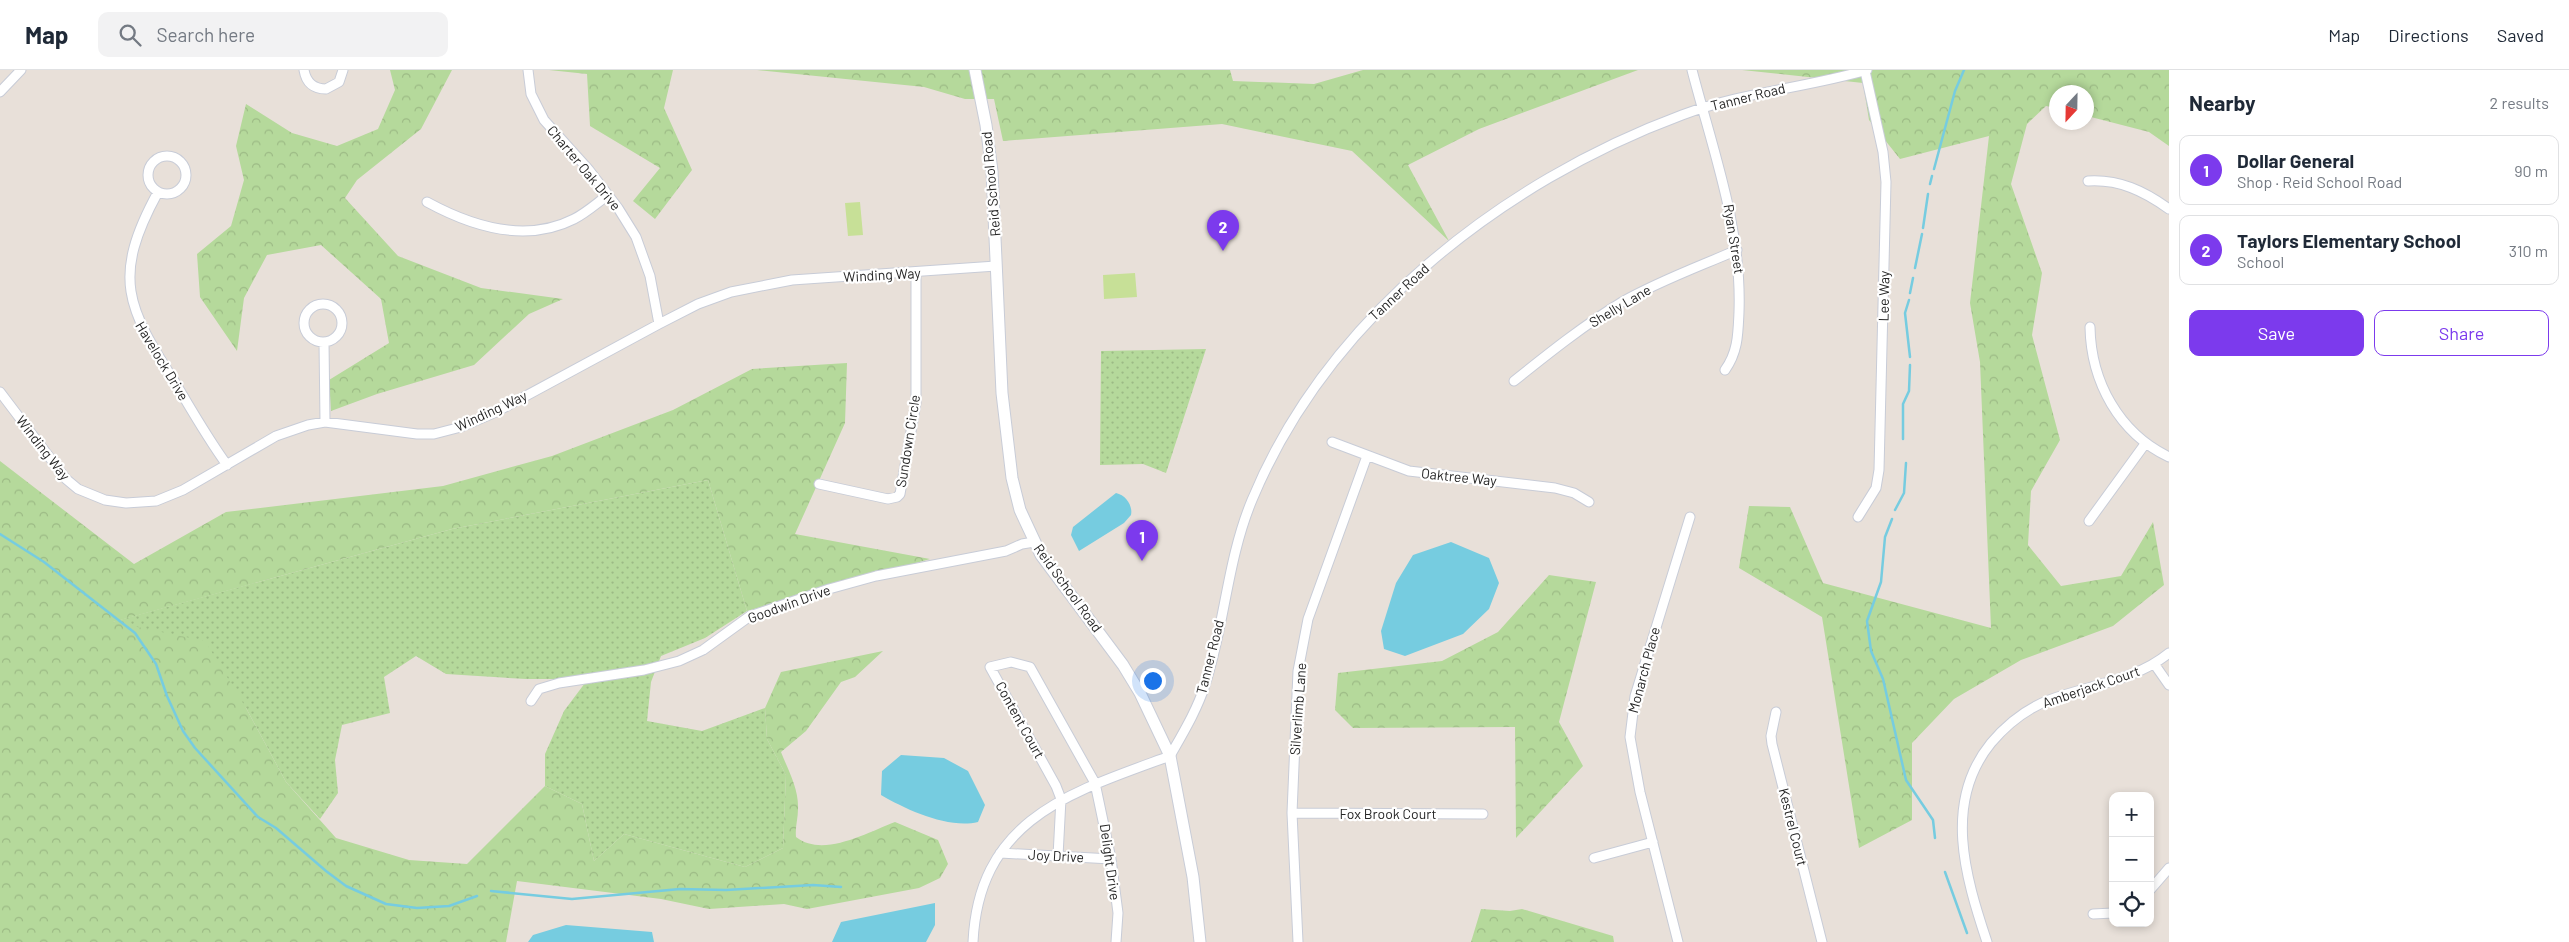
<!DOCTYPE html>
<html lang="en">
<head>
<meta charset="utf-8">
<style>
  :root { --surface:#fff; --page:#f2f2f3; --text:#1f2937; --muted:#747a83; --line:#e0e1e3; --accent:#7c3aed }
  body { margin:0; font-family:Barlow,sans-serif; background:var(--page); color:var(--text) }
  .controls { position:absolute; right:15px; bottom:15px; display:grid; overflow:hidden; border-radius:10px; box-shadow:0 2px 8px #0003 }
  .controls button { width:45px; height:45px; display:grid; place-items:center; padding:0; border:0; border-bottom:1px solid var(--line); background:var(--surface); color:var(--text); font:25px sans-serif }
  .compass { position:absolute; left:2049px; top:15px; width:45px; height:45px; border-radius:50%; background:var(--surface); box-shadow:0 2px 8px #0003; rotate:202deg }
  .you { position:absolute; left:1152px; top:610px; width:18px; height:18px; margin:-12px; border:4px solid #fff; border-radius:50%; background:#1a73e8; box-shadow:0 0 0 8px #1a73e833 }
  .badge { display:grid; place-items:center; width:32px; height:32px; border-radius:50%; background:var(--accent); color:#fff; font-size:16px; font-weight:700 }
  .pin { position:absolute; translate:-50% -41px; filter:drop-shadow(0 1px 2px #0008) }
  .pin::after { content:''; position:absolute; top:26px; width:18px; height:15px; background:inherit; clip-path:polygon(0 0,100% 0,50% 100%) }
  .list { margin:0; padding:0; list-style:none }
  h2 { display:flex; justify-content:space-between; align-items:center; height:65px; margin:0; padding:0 20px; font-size:21px }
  h2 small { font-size:16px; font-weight:400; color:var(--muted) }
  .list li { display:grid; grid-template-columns:32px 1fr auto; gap:15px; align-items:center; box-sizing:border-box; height:70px; margin:0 10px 10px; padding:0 10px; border:1px solid var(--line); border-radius:10px }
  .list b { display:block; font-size:19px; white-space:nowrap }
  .list p { margin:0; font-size:16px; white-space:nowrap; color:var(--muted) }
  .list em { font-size:16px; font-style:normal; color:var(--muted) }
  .actions { display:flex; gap:10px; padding:15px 20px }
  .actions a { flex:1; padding:11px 0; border:1px solid var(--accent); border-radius:10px; text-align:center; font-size:18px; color:var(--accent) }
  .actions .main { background:var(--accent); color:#fff }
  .icon { flex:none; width:28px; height:28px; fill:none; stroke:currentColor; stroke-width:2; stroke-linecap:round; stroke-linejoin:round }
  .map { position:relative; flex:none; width:2169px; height:872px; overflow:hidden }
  header { display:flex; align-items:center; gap:30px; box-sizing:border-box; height:70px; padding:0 25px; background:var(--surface); border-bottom:1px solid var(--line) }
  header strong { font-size:24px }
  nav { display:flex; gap:28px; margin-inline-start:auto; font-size:18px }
  .search { width:350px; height:45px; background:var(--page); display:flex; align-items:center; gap:12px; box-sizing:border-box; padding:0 18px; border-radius:10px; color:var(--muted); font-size:19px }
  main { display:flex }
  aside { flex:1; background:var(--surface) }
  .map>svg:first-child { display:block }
  .grass { fill:url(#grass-dots) }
  .forest { fill:url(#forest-crowns) }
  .pitch { fill:#c7e097 }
  .water { fill:#76cce0 }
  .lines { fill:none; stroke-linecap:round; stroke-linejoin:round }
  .stream { stroke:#76cce0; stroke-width:2.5 }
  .minor-casing { stroke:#c8ccd7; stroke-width:11 }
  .tertiary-casing { stroke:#c8ccd7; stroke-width:13 }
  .minor { stroke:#fff; stroke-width:9 }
  .tertiary { stroke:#fff; stroke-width:11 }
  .labels { text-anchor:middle; stroke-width:4.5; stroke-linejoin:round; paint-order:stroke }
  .street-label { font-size:14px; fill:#262626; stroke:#fff }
</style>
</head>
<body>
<header>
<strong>Map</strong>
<div class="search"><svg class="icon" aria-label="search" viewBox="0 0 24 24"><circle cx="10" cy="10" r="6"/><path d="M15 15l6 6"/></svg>Search here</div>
<nav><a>Map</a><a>Directions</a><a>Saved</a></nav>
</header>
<main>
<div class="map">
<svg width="2169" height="872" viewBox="0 0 2169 872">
  <defs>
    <pattern id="grass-dots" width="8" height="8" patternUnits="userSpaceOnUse" patternTransform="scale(1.25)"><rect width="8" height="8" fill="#b5d99b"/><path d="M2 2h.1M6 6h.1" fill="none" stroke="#9cba85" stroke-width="1.8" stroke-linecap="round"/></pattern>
    <pattern id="forest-crowns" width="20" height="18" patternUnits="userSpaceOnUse" patternTransform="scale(1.25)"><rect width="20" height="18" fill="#b5d99b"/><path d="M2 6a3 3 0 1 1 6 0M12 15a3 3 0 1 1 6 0" fill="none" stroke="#9cba85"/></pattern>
  </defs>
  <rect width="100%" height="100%" fill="#e8e0d9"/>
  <!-- grass -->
  <path class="grass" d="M1206,279L1166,403L1143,394L1100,395L1101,281Z
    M708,410L747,541L705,568L661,586L651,612L647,651L702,661L765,638L767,669L786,705L783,778L745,797L624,764L594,791L582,734L545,716V684L564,641L588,609H526L446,604L416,586L384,607L390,643L342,655L335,690L338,723L320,749L286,712L246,638L112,552L452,459Z"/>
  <!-- forest -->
  <path class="forest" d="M390,0H452L421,59L357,110L345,128L398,186L481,218L563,229L529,244L474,295L377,324L331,341L329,310L389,273L381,229L321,175L267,185L244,228L237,281L200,227L197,184L231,156L244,110L236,76L246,34L292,63L337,76L378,59L395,20Z
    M549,0H673L664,38L692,100L655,149L633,131L660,98L590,56L587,4Z
    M757,0H1230L1233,11L1314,14L1363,0H1638L1479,59L1408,95L1449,171L1352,81L1222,54L1003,71L994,29H965L924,17Z
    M1742,0H2169V76L2149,62L2087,46L2086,22H2056V38L2046,36L2027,54L2011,114L2042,203L2032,265L2060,370L2031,421L2028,475L2061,516L2121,506L2153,452L2164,515L2113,556L2021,590L1954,629L1912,673V750L1859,778L1822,547L1739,498L1749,436L1790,437L1823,513L1991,558L1980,292L1970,233L1989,66L1900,89L1869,50L1863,13Z
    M847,293L845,353L795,464L930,489L747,541L708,410L452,459L113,552L205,571L246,638L286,712L336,768L409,790L467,794L545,716L582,734L594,791L624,764L745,797L783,778L786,705L767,669L765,638L781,602L883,581L855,607L841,612L806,661L781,682C788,700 799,719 798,739C798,749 795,757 796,767C823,788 866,763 895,752L938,770L948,794L940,808L919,818L807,839L784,834L709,839L661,829L517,811L506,872H0V391L134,494L226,442L443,416L552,386L673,340L752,299Z
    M1549,505L1596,512L1559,652L1583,696L1516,768L1515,657L1353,658L1335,640L1338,603L1442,591L1498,562Z
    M1481,839L1510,841L1522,839L1613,866L1614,872H1471Z"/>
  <!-- pitch -->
  <path class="pitch" d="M860,132L863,165L848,166L845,133Z
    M1135,203L1137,227L1104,229L1103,205Z"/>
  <!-- water -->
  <path class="water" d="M1116,423C1126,425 1133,436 1131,445L1124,453L1079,481L1071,465L1073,457Z
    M1451,472L1489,488L1499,513L1489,539L1463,564L1405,586L1384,579L1381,561L1396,513L1413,485Z
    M901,685L944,688L968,701L985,735L978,752C948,759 907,740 881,725L882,701Z
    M935,833V855L926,872H832L841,852Z
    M566,855L652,862L654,872H528L533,865Z"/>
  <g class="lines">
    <!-- stream -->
    <path class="stream" d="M1934,99L1955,21L1964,0
      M1930,114L1932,106
      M1923,158L1928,124
      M1915,198L1922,164
      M1910,223L1913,208
      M1909,230L1905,243L1910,287
      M1903,369V334L1909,321L1910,295
      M1895,440L1904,423L1906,393
      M1892,449L1885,467L1881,512L1867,551L1871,581L1883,609L1906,710L1933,750L1935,768
      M0,464L44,492L135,563L156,594L167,626L183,661L195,678L258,747L276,758L326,801L346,816L386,834L417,838L449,836L477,826
      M1945,802L1967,863
      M491,821L572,829L680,819L726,820L813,815L841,817"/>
    <defs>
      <path id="minor" d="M304,0C306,12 313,19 326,19L339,12L343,0
        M528,0L531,24L544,50L589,100L618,138L636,167L650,206L659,254
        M1692,0C1713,81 1742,158 1739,242C1738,264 1738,282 1725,300
        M0,22L21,0
        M148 105a19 19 0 1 1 38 0a19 19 0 1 1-38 0Z
        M2088,111C2119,109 2144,121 2169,139
        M158,122C111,208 127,237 176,314C192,341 208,369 227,395
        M427,132C471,156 525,174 574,149C586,143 597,133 608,125
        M304 253a19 19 0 1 1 38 0a19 19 0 1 1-38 0Z
        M2090,257C2091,312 2119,363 2169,387
        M324,272L325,352
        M1514,311C1549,283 1584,255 1622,232C1659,211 1698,197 1737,180
        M0,322L66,409L78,419L105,430L126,433L156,431L183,420L276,366L308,355L325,352L417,364H434L461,357L496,342L659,254L698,234L731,222L792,210L996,196
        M1332,372L1409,401L1555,418L1574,423L1589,432
        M819,414L888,429L897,427L900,424L916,333V203
        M1858,447L1876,418L1879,400L1886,112L1883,82L1865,1
        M2089,451L2145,374
        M2155,595L2169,615
        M531,631L539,619L559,613L644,600L679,591L703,580L750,546L829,519L876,506L1006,481L1022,474L1034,472
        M1776,642L1771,666L1772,674L1822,872
        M1292,743L1483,744
        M1000,783L1111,789
        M1058,786L1061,729L1056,716L990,597L1011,592L1030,597L1095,713L1111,789L1118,843L1116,872
        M1594,788L1653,772
        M2150,820L2169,798
        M2093,844L2113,843
        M973,872C979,748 1072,722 1170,686C1183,663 1197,640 1205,615C1225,554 1227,490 1252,430C1327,249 1501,112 1682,45C1742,22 1806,18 1867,0
        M1298,872L1292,743L1298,601L1308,549L1367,386
        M1678,872L1640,722L1630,667L1635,626L1690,447
        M1987,872C1965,806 1943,732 1991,673C2007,654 2026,639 2049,630C2089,615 2135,611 2169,583"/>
      <path id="tertiary" d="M975,0L986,55L992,101L1002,323L1012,408L1020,440L1041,485L1123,595L1140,623L1170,686L1193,807L1200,872"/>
    </defs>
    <!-- minor casing -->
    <use href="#minor" class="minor-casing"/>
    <!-- tertiary casing -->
    <use href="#tertiary" class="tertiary-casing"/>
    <!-- minor -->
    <use href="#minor" class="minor"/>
    <!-- tertiary -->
    <use href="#tertiary" class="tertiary"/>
  </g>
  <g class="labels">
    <!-- street labels -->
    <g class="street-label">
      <text transform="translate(1748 27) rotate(-14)" y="5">Tanner Road</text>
      <text transform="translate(584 98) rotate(50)" y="5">Charter Oak Drive</text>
      <text transform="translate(991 114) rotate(-95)" y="5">Reid School Road</text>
      <text transform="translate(1734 169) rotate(81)" y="5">Ryan Street</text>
      <text transform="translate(882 205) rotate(-3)" y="5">Winding Way</text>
      <text transform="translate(1399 222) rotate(-43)" y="5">Tanner Road</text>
      <text transform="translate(1884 226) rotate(-89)" y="5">Lee Way</text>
      <text transform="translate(1620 236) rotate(-31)" y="5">Shelly Lane</text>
      <text transform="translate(162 291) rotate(59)" y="5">Havelock Drive</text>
      <text transform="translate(491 341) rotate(-25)" y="5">Winding Way</text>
      <text transform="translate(908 371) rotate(-81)" y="5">Sundown Circle</text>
      <text transform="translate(43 378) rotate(52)" y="5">Winding Way</text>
      <text transform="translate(1459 407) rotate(6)" y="5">Oaktree Way</text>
      <text transform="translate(1068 518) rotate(54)" y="5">Reid School Road</text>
      <text transform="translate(789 534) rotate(-20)" y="5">Goodwin Drive</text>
      <text transform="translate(1210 587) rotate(-76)" y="5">Tanner Road</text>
      <text transform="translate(1644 600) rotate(-75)" y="5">Monarch Place</text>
      <text transform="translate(2091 617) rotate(-19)" y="5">Amberjack Court</text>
      <text transform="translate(1298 639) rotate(-86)" y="5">Silverlimb Lane</text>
      <text transform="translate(1020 650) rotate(61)" y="5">Content Court</text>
      <text x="1388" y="749">Fox Brook Court</text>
      <text transform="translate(1793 757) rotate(76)" y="5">Kestrel Court</text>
      <text transform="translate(1056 786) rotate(3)" y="5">Joy Drive</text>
      <text transform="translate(1110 792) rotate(82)" y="5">Delight Drive</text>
    </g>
  </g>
</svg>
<div class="controls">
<button>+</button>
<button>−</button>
<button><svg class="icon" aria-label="locate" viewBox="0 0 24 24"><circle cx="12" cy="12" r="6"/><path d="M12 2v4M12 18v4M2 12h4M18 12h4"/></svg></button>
</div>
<svg class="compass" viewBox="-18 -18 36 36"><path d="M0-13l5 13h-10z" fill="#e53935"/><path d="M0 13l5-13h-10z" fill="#747a83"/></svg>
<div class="you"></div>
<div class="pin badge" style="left:1142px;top:491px">1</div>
<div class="pin badge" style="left:1223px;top:181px">2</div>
</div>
<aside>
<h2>Nearby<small>2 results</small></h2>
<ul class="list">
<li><span class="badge">1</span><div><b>Dollar General</b><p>Shop · Reid School Road</p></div><em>90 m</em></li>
<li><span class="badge">2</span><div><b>Taylors Elementary School</b><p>School</p></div><em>310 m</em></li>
</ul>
<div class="actions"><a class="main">Save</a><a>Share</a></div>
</aside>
</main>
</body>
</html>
